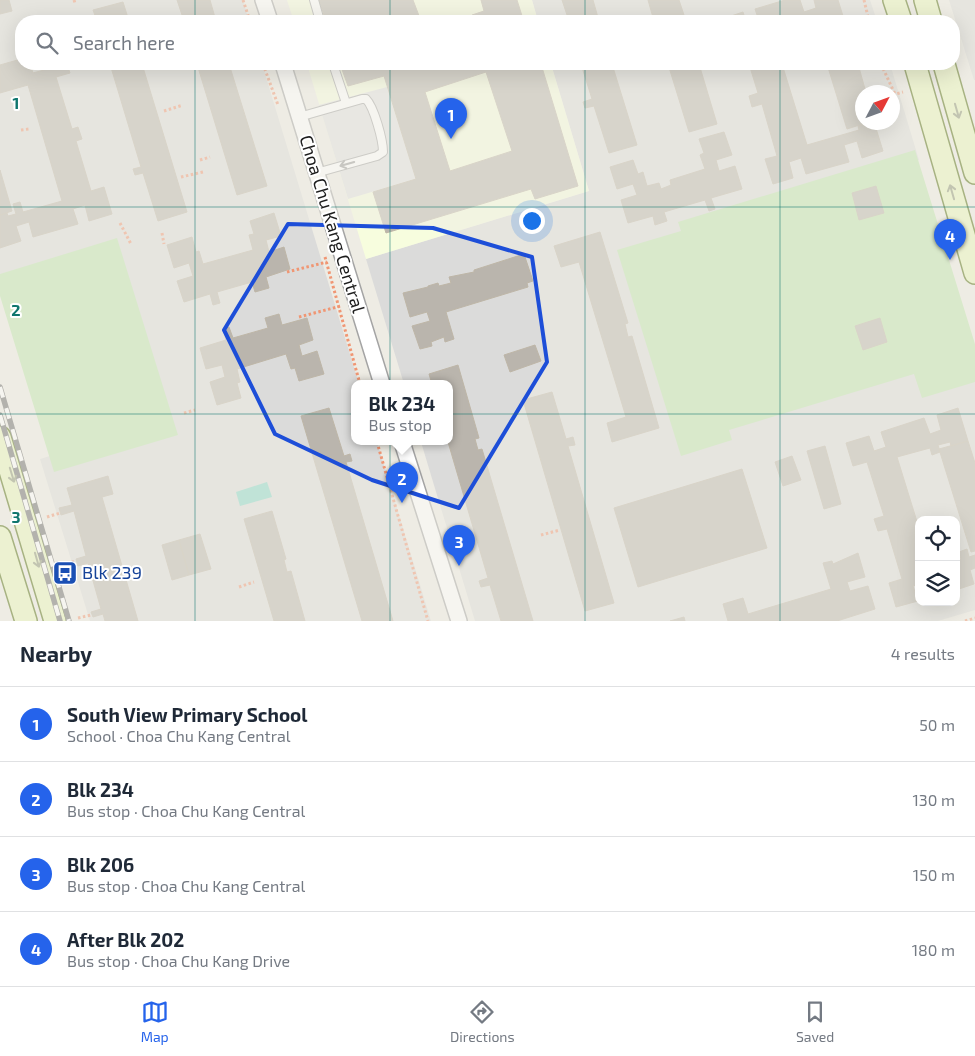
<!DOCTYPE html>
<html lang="en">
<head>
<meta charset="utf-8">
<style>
  :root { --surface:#fff; --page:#f2f2f3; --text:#1f2937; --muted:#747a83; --line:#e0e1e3; --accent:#2563eb }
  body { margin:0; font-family:"Exo 2",sans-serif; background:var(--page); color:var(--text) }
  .controls { position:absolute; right:15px; bottom:15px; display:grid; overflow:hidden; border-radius:10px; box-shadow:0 5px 20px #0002 }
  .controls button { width:45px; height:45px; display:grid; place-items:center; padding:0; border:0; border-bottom:1px solid var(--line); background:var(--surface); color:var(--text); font:25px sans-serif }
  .compass { position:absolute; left:855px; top:85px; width:45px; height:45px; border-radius:50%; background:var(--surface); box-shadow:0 5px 20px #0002; rotate:49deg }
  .you { position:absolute; left:531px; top:220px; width:18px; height:18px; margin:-12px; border:4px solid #fff; border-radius:50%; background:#1a73e8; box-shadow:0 0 0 8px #1a73e833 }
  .badge { display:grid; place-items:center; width:32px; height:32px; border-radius:50%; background:var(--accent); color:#fff; font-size:16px; font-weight:700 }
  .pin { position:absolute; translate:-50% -41px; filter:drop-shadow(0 1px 2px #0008) }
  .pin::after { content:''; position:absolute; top:26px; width:18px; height:15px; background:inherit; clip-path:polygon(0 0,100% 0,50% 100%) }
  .popup { position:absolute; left:351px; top:380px; width:102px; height:65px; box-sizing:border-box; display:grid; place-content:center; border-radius:10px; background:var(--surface); filter:drop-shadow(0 1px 4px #0005); font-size:16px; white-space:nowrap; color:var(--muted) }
  .popup b { font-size:19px; color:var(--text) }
  .popup::after { content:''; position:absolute; left:50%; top:100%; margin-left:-10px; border:10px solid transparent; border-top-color:var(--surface) }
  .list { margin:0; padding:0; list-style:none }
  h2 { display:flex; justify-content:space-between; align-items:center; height:65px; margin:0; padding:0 20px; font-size:21px }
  h2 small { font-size:16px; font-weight:400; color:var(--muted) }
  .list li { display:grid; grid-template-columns:32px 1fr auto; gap:15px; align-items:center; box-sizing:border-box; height:75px; padding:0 20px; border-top:1px solid var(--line) }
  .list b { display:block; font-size:19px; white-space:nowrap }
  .list p { margin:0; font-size:16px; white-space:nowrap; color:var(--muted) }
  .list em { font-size:16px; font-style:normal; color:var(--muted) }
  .icon { flex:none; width:28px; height:28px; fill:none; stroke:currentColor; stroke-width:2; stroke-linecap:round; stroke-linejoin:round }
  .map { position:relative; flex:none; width:975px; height:621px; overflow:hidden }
  .search { position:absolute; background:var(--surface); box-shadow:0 5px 20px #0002; left:15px; right:15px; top:15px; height:55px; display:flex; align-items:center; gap:12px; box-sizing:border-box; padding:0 18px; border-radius:20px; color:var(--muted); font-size:19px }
  .sheet { height:365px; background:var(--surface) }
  nav { display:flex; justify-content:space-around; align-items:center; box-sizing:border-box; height:70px; border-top:1px solid var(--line); background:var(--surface); font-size:14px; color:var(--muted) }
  nav a { display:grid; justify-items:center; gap:2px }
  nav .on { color:var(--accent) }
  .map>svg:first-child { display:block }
  .residential { fill:#dbdbda; fill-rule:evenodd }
  .education { fill:#f7fdde }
  .grass { fill:#bfe5ad }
  .pitch { fill:#87d8c7 }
  .parking { fill:#e1e1e1 }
  .building { fill:#bab5ad; stroke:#beb6a7; fill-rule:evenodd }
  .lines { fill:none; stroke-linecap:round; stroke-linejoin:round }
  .service-casing { stroke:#a4a4a4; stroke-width:10 }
  .minor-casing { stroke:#a4a4a4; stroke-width:18 }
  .secondary-casing { stroke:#516c0c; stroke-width:24 }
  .path { stroke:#f09673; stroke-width:3; stroke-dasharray:2.5 2.5; stroke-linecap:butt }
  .service { stroke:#fff; stroke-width:8 }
  .minor { stroke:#fff; stroke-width:15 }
  .secondary { stroke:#e8f5bb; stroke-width:21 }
  .rail-casing { stroke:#6b6b6b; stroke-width:5.5 }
  .rail { stroke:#fff; stroke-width:4; stroke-dasharray:11; stroke-linecap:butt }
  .oneway { stroke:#8d9474 }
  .oneway2 { stroke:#999 }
  .marked { fill:none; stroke:#1d4ed8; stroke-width:4; stroke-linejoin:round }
  .grid { fill:none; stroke:#0f766e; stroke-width:1; stroke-opacity:0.55 }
  .labels { text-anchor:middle; stroke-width:4; stroke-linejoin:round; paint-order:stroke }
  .street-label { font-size:18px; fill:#1d1d1d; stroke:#fff }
  .transit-label { font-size:18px; fill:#164399; stroke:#fff; text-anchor:start }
  .grid-label { font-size:16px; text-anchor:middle; font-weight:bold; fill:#0f766e; stroke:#fff; stroke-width:4; stroke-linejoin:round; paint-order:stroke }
</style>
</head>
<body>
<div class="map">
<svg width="975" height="621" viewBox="0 0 975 621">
  <rect width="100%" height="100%" fill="#eeece4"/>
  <!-- residential -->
  <path class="residential" d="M0,0H243L249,21H21V64H262L359,384H354V442H377L431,621H90L40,459L165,421L0,285Z
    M532,0H870L877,21H538Z
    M949,0H975V80H974Z
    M551,64H890L919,160L631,249L975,350V610L938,621H475L421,442H450V384H404L366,259L589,191ZM862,92H892V122H862ZM919,520H956V602H919Z"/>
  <!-- education -->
  <path class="education" d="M287,0H532L538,21H294Z
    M307,64H551L589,191L366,259Z"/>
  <!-- grass -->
  <path class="grass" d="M915,150L975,344V382L922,398L914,374L729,430L732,440L681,456L617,250L681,231L678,222Z
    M117,238L178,435L54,472L0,296V274Z"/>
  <!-- pitch -->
  <path class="pitch" d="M267,482L272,497L240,506L236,492Z"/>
  <!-- parking -->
  <path class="parking" d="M387,87L416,179L348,199L319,105Z"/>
  <!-- building -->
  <path class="building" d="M0,0H9L12,11L0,14Z
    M177,0H210L216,21H184Z
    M319,0H413L421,21H326Z
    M481,0H517L523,19L527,18L528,21H474L472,15L484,11Z
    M562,0H593L599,21H569Z
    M648,0H679L686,21H654Z
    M785,0H800L804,12L816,8L814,0H838L843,16L827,21L825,18L814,21H759L755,9Z
    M123,2L129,21H97L93,10Z
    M743,12L746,21H723L722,19Z
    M843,16L844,21H827Z
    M21,59V64H30L33,73L44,70L42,64H67L70,73L56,77L72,129L78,127L82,139L76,141L91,191L104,187L112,214L89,221L85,205L73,209L78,224L33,237L29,222L16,226L21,241L0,248V215L7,213L8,216L16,214L13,204L20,202L23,212L62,201L28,85L0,93V65Z
    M110,64H142L187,212L158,221L143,173L135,175L133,169L141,167Z
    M197,64H229L267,186L237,195Z
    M340,64H541L578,186L535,199L531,189L386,233L373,192L416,179L384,76L348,86ZM486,72L512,151L450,171L425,92Z
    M581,64H612L637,145L609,153L594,106L585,108L583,102L592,99Z
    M668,64H699L717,124L689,132Z
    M749,64H782L807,145L859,130L858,126L874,122L883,151L862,158L857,141L844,145L849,162L806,174L801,158L789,162L793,178L773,184L765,159L777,156L762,104L752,107L749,96L758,93Z
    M827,64H858L865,89L871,87L873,92H862V122H869L847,129Z
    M724,132L732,155L716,160L719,171L735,166L742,189L711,198L715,209L709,211L705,200L664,212L667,221L655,225L653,216L628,223L621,200L637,195L633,184L617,189L610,167L633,160L638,174L643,172L647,186L659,183L661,189L671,185L670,180L705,169L700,155L704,153L699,139Z
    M0,170L12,211L0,215Z
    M876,186L884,213L859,220L852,193Z
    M274,213L281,236L266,240L269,252L284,247L290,269L266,277L269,288L255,292L252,282L217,292L220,303L213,305L210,294L184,302L177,281L193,276L189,263L174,268L167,245L192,237L196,252L199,251L203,264L253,250L249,235L254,234L250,221Z
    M600,232L628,323L625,324L628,337L632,336L659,428L612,442L607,423L626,417L579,262L561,267L554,246Z
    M524,254L533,281L527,283L528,287L446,312L454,339L445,342L444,337L431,342L432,346L420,349L412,326L430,321L427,312L410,317L403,293L428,287V286L438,283L439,286L451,283L449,277L474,272V270Z
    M279,314L282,325L307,318L313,340L299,345L302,356L317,351L324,374L299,381L295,368L291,369L286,354L237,369L240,382L237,383L241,398L217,405L210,382L225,377L222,365L206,369L200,348L226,340L223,329L229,327L233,338L268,328L265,318Z
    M880,318L887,342L863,350L855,326Z
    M535,345L541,361L510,372L504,355Z
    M458,365L479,438L475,439L478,450L482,449L533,621H501L490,585L481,587L479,581L488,578L448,442L450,384H432L429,374Z
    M552,392L566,439L573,437L575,445L568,446L614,603L585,611L523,400Z
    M329,408L344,456L350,454L352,461L346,462L393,621H362L301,416Z
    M958,408L968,441L951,446L950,442L938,445L940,452L932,455L930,448L897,457L919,528V584L913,586L918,601L896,607L889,583L902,579L887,529L878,531L874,519L884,516L867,462L853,466L846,443L869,436L874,451L886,447L881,432L924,418L930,434L941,430L937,415Z
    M968,441L975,463V551L971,552L939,449Z
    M825,446L841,504L824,509L807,451Z
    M792,456L801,480L783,486L775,462Z
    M742,469L767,548L638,587L614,508Z
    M108,476L113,494L102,497L138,621H105L103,614L93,617L91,612L101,609L88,563L78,566L76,559L86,556L74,511L61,515L59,508L72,505L67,488Z
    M272,511L286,559L284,560L287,572L291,571L305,621H274L244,519Z
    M200,534L211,569L189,575L179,540Z
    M179,540L189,575L172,580L162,545Z
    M967,549L969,557L975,555V568L970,570L974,584L956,590V561L961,559L959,552Z
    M858,553L865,577L847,582L850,591L868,586L875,609L837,621H728L723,604L743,598L748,614L831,589L823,563L832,561L833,564Z
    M684,617L685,621H670Z"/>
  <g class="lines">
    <defs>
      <path id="service" d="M314,0L320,21
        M333,64L346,103
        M299,117L362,99H366C374,107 383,140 383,152L377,156L316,173"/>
      <path id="minor" d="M263,0L270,21
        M283,64L382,384
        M402,442L459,621"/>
      <path id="secondary" d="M894,0L901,21
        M925,0L931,21
        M915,64L975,273
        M944,64L975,173
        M0,437L55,621
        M0,537L26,621"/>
    </defs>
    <!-- service casing -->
    <use href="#service" class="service-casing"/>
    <!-- minor casing -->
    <use href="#minor" class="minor-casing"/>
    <!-- secondary casing -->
    <use href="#secondary" class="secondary-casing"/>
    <!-- path -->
    <path class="path" d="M74,0L75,3
      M243,0L250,21
      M864,0L869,21
      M263,64L278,105
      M881,64L894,92L896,94L903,92
      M164,111L183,105
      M21,130L29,129
      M200,160L210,157
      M181,177L203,172
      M120,223L131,244
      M162,233L164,244
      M325,257L360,384
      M287,272L327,262
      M299,317L341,306
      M184,413L195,410
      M377,442L428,621
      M47,517L60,513
      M541,535L560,530
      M62,565L76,561
      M239,587L254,582
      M78,618L91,615
      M965,621L975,618"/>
    <!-- service -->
    <use href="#service" class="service"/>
    <!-- minor -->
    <use href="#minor" class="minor"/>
    <!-- secondary -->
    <use href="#secondary" class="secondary"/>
    <defs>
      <path id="rail" d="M0,387L69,621
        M0,415L60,621"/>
    </defs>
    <!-- rail casing -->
    <use href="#rail" class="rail-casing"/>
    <!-- rail -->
    <use href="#rail" class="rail"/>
  </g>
  <!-- one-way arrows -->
  <defs><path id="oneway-shaft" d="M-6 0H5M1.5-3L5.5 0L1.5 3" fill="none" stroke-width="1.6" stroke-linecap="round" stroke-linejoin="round" transform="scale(1.25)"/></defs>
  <g class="oneway">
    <use href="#oneway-shaft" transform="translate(957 111) rotate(74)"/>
    <use href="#oneway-shaft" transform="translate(952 192) rotate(-106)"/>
    <use href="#oneway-shaft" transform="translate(12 475) rotate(73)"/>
    <use href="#oneway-shaft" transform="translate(37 560) rotate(74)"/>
  </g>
  <use class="oneway2" href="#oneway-shaft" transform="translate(347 164) rotate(164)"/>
  <!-- marked area -->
  <path d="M0 0H975V621H0ZM288,224L433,228L532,257L547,362L459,508L372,480L275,434L224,330Z" fill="#eeece4" fill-opacity=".55" fill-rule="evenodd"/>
  <path class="marked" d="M288,224L433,228L532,257L547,362L459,508L372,480L275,434L224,330Z"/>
  <!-- grid -->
  <path class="grid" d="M195,0V21M390,0V21M585,0V21M780,0V21M195,64V621M390,64V621M585,64V621M780,64V621M0,207H975M0,414H975"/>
  <!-- icons -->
  <defs>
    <symbol id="bus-square" viewBox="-11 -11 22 22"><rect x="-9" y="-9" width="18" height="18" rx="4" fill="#1a4fb4" stroke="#fff"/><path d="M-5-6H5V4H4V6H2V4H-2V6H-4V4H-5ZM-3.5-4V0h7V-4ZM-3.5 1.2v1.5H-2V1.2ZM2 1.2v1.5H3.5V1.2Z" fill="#fff"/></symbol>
  </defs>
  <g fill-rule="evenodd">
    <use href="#bus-square" x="51" y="559" width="28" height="28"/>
  </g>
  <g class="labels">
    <!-- street labels -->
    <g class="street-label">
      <text transform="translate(332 224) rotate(73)" y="6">Choa Chu Kang Central</text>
    </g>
    <!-- transit labels -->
    <g class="transit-label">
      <text x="82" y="579">Blk 239</text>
    </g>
  </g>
  <g class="grid-label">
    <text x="16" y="109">1</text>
    <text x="16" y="316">2</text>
    <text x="16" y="523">3</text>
  </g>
</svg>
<div class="controls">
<button><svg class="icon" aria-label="locate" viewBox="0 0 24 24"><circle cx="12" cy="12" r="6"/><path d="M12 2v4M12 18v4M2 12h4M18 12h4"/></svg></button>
<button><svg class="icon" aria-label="layers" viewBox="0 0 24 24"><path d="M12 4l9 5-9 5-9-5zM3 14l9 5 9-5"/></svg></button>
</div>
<svg class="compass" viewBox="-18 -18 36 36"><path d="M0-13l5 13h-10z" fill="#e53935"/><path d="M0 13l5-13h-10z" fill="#747a83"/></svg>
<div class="you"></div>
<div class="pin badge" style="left:451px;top:139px">1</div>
<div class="pin badge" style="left:402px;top:503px">2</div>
<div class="popup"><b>Blk 234</b>Bus stop</div>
<div class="pin badge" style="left:459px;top:566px">3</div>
<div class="pin badge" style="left:950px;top:260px">4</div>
<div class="search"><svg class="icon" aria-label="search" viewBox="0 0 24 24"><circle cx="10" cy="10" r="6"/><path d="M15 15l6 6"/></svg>Search here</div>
</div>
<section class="sheet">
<h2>Nearby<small>4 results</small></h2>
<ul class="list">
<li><span class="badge">1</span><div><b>South View Primary School</b><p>School · Choa Chu Kang Central</p></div><em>50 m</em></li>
<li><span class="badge">2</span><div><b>Blk 234</b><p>Bus stop · Choa Chu Kang Central</p></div><em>130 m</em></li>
<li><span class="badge">3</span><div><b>Blk 206</b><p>Bus stop · Choa Chu Kang Central</p></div><em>150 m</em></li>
<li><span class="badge">4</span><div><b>After Blk 202</b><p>Bus stop · Choa Chu Kang Drive</p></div><em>180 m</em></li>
</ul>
</section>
<nav>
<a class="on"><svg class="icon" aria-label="map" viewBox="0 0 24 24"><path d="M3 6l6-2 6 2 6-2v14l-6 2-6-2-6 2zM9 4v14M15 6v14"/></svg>Map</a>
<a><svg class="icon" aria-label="directions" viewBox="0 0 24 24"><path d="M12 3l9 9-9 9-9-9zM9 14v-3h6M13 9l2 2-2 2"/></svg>Directions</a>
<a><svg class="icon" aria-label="saved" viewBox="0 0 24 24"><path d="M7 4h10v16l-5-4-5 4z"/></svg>Saved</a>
</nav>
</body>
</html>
